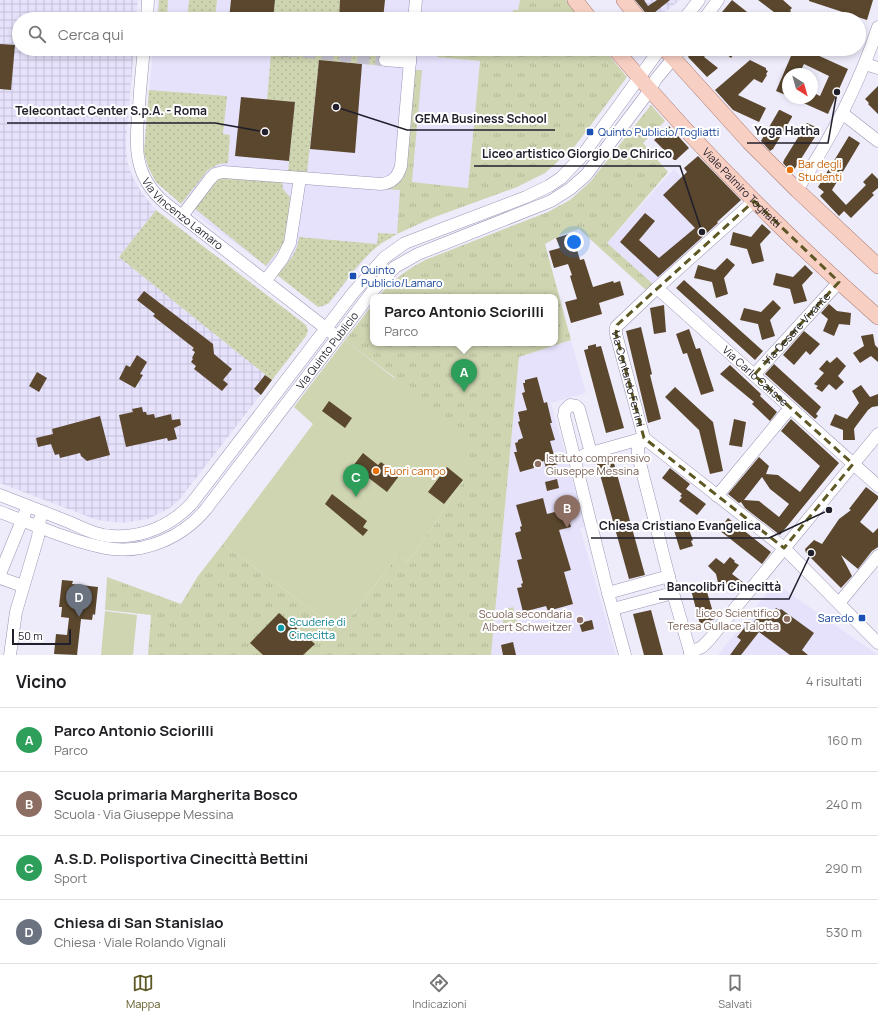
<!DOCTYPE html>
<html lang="it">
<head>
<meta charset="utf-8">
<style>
  :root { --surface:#fff; --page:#f2f2f2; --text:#202124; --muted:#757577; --line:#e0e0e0; --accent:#5e5824 }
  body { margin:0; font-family:Manrope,sans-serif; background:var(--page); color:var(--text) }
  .compass { position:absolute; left:782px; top:68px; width:36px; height:36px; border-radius:50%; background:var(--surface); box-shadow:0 2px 6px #0003; rotate:143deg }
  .scale { position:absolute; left:12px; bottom:10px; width:59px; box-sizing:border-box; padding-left:4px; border:2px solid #211f2b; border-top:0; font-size:11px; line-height:14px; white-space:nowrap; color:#211f2b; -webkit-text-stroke:3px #fff; paint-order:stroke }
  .you { position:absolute; left:574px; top:242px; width:14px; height:14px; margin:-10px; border:3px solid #fff; border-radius:50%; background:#1a73e8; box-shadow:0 0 0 6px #1a73e833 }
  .badge { display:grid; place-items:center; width:26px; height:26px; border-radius:50%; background:var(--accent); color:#fff; font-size:13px; font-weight:700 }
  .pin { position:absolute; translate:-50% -33px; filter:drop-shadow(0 1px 2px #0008) }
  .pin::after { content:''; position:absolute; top:21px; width:14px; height:12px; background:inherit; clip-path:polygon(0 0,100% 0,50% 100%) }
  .popup { position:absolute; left:370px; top:294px; width:188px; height:52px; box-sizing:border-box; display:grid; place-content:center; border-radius:8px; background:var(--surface); filter:drop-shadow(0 1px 3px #0005); font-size:13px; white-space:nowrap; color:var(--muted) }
  .popup b { font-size:15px; color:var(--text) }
  .popup::after { content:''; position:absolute; left:50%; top:100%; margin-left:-8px; border:8px solid transparent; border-top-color:var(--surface) }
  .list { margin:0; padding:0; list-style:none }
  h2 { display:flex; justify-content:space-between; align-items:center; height:52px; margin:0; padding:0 16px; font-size:17px }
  h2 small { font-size:13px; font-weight:400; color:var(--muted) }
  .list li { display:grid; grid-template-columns:26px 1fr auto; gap:12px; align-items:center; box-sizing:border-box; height:64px; padding:0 16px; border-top:1px solid var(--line) }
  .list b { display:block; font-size:15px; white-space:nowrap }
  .list p { margin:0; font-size:13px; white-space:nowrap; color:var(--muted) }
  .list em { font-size:13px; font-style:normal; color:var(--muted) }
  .icon { flex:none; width:22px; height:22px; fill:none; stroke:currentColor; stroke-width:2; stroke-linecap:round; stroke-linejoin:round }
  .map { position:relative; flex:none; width:878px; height:655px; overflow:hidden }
  .search { position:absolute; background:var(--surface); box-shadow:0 2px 6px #0003; left:12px; right:12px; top:12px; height:44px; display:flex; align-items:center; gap:10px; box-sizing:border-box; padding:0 14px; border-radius:22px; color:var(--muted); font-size:15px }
  .sheet { height:308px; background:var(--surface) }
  nav { display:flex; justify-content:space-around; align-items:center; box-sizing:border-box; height:56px; border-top:1px solid var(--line); background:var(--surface); font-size:11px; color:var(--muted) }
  nav a { display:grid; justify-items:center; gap:2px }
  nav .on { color:var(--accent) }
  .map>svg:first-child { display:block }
  .built { fill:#e6e2fc }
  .industrial { fill:url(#industrial-grid) }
  .grass { fill:url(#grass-dots) }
  .park { fill:url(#park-tufts) }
  .pitch { fill:#cfd5b1 }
  .building { fill:#5a472d; fill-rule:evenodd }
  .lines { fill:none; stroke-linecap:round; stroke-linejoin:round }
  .minor-tunnel { stroke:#c5c3d1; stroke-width:12; stroke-dasharray:12 6; stroke-linecap:butt }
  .minor-casing { stroke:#9b95b6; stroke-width:13 }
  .major-casing { stroke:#aa7d74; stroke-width:16 }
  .minor { stroke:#fff; stroke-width:12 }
  .major { stroke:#f8cfc3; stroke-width:15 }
  .marked { fill:none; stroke:#5e5824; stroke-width:3; stroke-dasharray:8 5; stroke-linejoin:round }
  .transit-dot { fill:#1a4fb4; stroke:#fff; stroke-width:1.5 }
  .food-dot { fill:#e8710a; stroke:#fff; stroke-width:1.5 }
  .education-dot { fill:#8d6e63; stroke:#fff; stroke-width:1.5 }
  .culture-dot { fill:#0f9aa8; stroke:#fff; stroke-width:1.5 }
  .labels { text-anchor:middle; stroke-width:4; stroke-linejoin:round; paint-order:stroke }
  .transit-label { font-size:11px; fill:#164399; stroke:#fff; text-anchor:start }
  .food-label { font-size:11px; fill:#c56008; stroke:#fff; text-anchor:start }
  .street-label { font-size:11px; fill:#211f2b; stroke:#fff }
  .education-label { font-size:11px; fill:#785e54; stroke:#fff; text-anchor:end }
  .culture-label { font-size:11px; fill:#0d838f; stroke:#fff; text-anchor:start }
  .leader { fill:none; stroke:#211f2b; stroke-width:1.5 }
  .callout-dot { fill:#211f2b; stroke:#fff; stroke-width:1.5 }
  .callout-label { font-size:12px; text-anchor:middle; font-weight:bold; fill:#211f2b; stroke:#fff; stroke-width:4; stroke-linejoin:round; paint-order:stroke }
</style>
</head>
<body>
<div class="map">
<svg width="878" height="655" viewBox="0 0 878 655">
  <defs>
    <pattern id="industrial-grid" width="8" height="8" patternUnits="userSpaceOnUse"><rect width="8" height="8" fill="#e6e2fc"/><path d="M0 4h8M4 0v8" fill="none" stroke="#c5c1d8"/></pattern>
    <pattern id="grass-dots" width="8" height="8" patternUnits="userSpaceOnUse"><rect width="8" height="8" fill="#cfd5b1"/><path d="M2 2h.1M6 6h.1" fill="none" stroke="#b1b698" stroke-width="1.8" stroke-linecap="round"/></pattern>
    <pattern id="park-tufts" width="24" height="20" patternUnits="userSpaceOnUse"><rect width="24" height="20" fill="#cfd5b1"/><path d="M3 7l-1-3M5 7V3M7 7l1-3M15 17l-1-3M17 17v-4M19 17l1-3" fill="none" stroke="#b1b698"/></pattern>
  </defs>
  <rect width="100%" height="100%" fill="#eeecfa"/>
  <!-- built -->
  <path class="built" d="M158,0H520L518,10L513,14L486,12L485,19H156Z
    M153,49H438L437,57L479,61L480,62L468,188L412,182L401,190L397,234L378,233L377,244L329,303L323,306L318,307L266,266L181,204L156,182L148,167L144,152Z
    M674,169L723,222L653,284L607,243Z
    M571,340L586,393L551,403L585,526L580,528L616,655H491L519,357Z
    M775,583L878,655H718Z"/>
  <!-- industrial -->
  <path class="industrial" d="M0,0H138L136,19H19V49H134L126,142L127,161L133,178L142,193L156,210L119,257L272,380L179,500L170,508L148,519L123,523L97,520L0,483Z
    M634,0H680L656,19H649Z"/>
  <!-- grass -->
  <path class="grass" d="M159,0H168L167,19H158Z
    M189,0H217L215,19H187Z
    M275,0H340L339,19H273Z
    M287,49L386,50L385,66L319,60L307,174L288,172L295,102L267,100L271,53Z
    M149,90L227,96L223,134L230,135L228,163L219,164L208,170L181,204L156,182L148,167L144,152Z
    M220,177L282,181L283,189L290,197L287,236L284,243L266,266L194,208L217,180Z
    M156,210L306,325L308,331L306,336L272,380L119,257Z
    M378,233L397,234C391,238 384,241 378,246C359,261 345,283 329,303L323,306L318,307L277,275C288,261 297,255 299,237L377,244Z"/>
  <!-- park -->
  <path class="park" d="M520,0H566L580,19H485L486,12L513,14V10H518Z
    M438,49L468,51V49H604L627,77L575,146L545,173L517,187L432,218L397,234L400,190L383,189L393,184L414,70H422L412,182L468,188L480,61L437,57Z
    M651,105L665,121L643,143L668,172L607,243L653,284L646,290L579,229L561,235L545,244L571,340L519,357L491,655H148L151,615L105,610L107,577L181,604L198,576L223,544L340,631L398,555L407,562L429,533L464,480L394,377L350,344L345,340L373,304V343H555V297H378C392,280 407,270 425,260L548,212L570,200L591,181Z"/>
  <!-- pitch -->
  <path class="pitch" d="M345,340L350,344L468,435L464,480L429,533L407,562L398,555L340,631L223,544L313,424L294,407Z
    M513,607L519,629L506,633L500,611Z
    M105,611L137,615L133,655H101Z"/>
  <!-- building -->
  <path class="building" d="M231,0H275L273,19H259V17L243,16V19H229Z
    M340,0H385L383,19H339Z
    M635,0H644L648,6L657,0H670L649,17Z
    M732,0L756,19H731L722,12Z
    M758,0H783L792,8L790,10L791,11L785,19H783Z
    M809,0H873L867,20L809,1Z
    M0,44L15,45L11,90L0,89Z
    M694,49H711L704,57L718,68L707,77L688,57Z
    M720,49H737L731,58Z
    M794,49H804L848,69L828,114L792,98H812V92L820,96L829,76L804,64L799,74H788V96L776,91Z
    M319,60L362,64L355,153L310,149Z
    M750,60L766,68V70L768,71L766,74L767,75L762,83L754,79L738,95L766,108L759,122L733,110L715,90Z
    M878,86V114L868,104L869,103L865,99Z
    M241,97L295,102L289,161L235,156Z
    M779,110H780L792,116V117L773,149L770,151L761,141Z
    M807,123L820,129L792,173L783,163L784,160Z
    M669,126L689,148L676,160H674L654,140Z
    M849,136L860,143L832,190L846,205L866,185L863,182L872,173L878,179V188L872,193L874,195L851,218L844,211L839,216L820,196L824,192L818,187Z
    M698,156L741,200L717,222L718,223L658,277L620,242L645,213L655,221L639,240L659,258L695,228L663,195L687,172L684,168Z
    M762,224L771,232L760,244L764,261L752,264L747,249L730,245L733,232L751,237Z
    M572,233L580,260L584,259L593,287L613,281L614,283L620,281L624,295L599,303L602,314L571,323L565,302L577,299L570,276L572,275L568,264L554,268L549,251L560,248L556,238Z
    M727,258L735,265L724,278L728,294L716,298L712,282L694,278L698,265L715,270Z
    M805,265L813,273L802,285L807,301L794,304L790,289L773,285L776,273L793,277Z
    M684,280L763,351L755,360L676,288Z
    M144,291L213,344L214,354L232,369L223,380L228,384L222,391L194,369L196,366L191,362L193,359L192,358L195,352L192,350L194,348L153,316L155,314L137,300Z
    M773,300L781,308L770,320L775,336L762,340L758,324L740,320L744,308L761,312Z
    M829,304L837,311L851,313L850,325L839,324L834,336L823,331L828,319L821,313Z
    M664,305L666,332L654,334L650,308Z
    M641,327L652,374L650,375L661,419L648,423L626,331Z
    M689,329L696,349L700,348L714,391L701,395L687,353L683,354L676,334Z
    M804,331L820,344L810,355L806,351L794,365L783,355Z
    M873,334L875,345L878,348V362L871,356L860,363L853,353L864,346L861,336Z
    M596,344V347L601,346L624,428L606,433L584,350L588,349V346Z
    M137,355L147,362L140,374L143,375L135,388L119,379L126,365L130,367Z
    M837,357L846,366L838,376L844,382L836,390L829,384L822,392L816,388L818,386L814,384L824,373L819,369L827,360L830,363Z
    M774,364L821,407L816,414L818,416L815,419L765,374Z
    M730,365L761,394L760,396L777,412L770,421L752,404L754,402L720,374Z
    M37,372L47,378L39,392L29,386Z
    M265,375L272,380L261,395L254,389Z
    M537,377L544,403L547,402L552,423H550L555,440L550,441L554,455L559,453L561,463L546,468L544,461L533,464L534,468L520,472L514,452H517L515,443L518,442V440L523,438L518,422L520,421L518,412L527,410L522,393L525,392L523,383H525V380Z
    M861,385L870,397L878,394V406L872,407L868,410L856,426L854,429L855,440H843V430L830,425L835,414L847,419L859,403L852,391Z
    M675,387L713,422L723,471L710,474L699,430L665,397Z
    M329,401L352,418L345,428L322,411Z
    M142,407L143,412H146L147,415L154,414L155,418L171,414L172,420L180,419L181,425L174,428L177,439L168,441L167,438L126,447L119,415L133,412L132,409Z
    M100,416L110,455L87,461L81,456L80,453L60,458L59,454L55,455L51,444L38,447L36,438L53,434L52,429Z
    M734,419L746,422L742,447L729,445Z
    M791,419L839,463L780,535L745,508L741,502L739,503L728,494L759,457L769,466L766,474L778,475L800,492L820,466L781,431ZM762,477L770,489L789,504L779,517L759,501L744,500Z
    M363,453L378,465L381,462L399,476L387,492L353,466Z
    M612,456L645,575L629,579L596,460Z
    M447,467L463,480L444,504L428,492Z
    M670,468L690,484L686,489L706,504L697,515L679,501L682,497L680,496L682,494L662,478Z
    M557,479L559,488L547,491L545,482Z
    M866,487L878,496V499L860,522L873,533L878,528V547L872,551L858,569L841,555L852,576L841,588L806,553L805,549L814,540L822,544L839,519L851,510L849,509Z
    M332,494L367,521L363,527L368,530L363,536L325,504Z
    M543,498L547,514L566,509L571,527L559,530L571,570L564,572L573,604L548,611L546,606L523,612L517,588L522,587L521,584L523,583L517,560L522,559L515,533L521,531L520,527L522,526L516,505Z
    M728,518L771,552L762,564L719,530Z
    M686,524L688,531L689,530L693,540L691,541L693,546L680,550L673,527Z
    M730,557L735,561L734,562L739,565L732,574L744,583L737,592L727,585L719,587L716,574L708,566L716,558L724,564Z
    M62,580L73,581L72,584L98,587L95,615L93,614L92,620L81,619L77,655L54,654L56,634L67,635L69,618L61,617L62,607H59Z
    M705,585L715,619L700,624L691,590Z
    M776,608L780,610L781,609L814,633L802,650L808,655H790L759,632L741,655H730L741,640L737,637L749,622L752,624L762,612L769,617Z
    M651,610L663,655H644L633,614Z
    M279,613L315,644L303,655H263L250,643Z
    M592,620L594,629L582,632L579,623Z
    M513,642L516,655H503L501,645Z"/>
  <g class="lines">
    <!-- minor-tunnel -->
    <path class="minor-tunnel" d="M286,50L385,60"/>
    <defs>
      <g id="minor">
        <path d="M147,19L148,0"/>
        <path d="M414,19L416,0"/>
        <path d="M684,19L699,0"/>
        <path d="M704,19L718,0"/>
        <path id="s1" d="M144,49C142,68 140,88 139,107C135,146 133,176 165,203L332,333"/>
        <path d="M274,49L286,50"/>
        <path d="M385,60L410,62"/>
        <path d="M865,64L878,68"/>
        <path d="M842,113L878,141"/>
        <path d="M797,190C830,140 859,85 878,27"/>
        <path id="s2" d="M754,201L657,288L616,327V334L644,438L784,548L878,643"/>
        <path d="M182,216L210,179L215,174L223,172L381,184C392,183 398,177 401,166L411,49"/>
        <path d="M266,280L282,259L290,243L300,178"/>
        <path id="s3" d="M657,288L878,486"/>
        <path id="s4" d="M754,375L839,282"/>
        <path d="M644,438L638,447V455L673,593L691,655"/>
        <path d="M591,453L579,409L576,406L570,405L565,410L564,416L608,593L625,655"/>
        <path d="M584,455L644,438"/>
        <path d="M0,495C23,504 46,513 69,522C83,528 97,536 113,536C143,538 172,525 192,503L353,293L384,258L405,243L526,197L549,186L561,178L582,156L660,49"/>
        <path d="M717,496L790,408"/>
        <path id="s5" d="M0,512C33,524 72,542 106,548C144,555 183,537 206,509L375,288L395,267L418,254L551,201L570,189L586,175L650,90L656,79L681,49"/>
        <path d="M0,574L25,513"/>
        <path d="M0,578L23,586"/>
        <path d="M608,593L669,576"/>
        <path d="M839,603L878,556"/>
        <path d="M613,609L673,593"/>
        <path d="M690,652L702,647L709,640L878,434"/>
        <path d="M10,655L16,612L38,537L40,519"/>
      </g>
      <g id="major">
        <path d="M575,0L590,19"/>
        <path d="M624,0L639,19"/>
        <path id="s6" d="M615,49C695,145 784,234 878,317"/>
        <path d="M665,49L749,142L797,190L878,266"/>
      </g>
    </defs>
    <!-- minor casing -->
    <use href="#minor" class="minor-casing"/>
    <!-- major casing -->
    <use href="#major" class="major-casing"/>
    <!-- minor -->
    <use href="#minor" class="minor"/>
    <!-- major -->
    <use href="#major" class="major"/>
  </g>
  <!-- marked area -->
  <path class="marked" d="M754,201L839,282L754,375L853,464L784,548L644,438L616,334L617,325Z"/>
  <!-- markers -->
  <g class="transit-dot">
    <rect x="586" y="128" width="8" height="8" rx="2"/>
    <rect x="349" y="272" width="8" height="8" rx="2"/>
    <rect x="858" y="614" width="8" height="8" rx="2"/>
  </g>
  <g class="food-dot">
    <circle cx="790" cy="170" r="4"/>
    <circle cx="376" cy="471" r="4"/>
  </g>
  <g class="education-dot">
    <circle cx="538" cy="464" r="4"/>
    <circle cx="787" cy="619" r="4"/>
    <circle cx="580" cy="620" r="4"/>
  </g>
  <circle class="culture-dot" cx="281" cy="628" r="4"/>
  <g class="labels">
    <!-- transit labels -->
    <g class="transit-label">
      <text x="598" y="136">Quinto Publicio/Togliatti</text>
      <text x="361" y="274">Quinto<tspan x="361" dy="13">Publicio/Lamaro</tspan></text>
      <text x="854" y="622" text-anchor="end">Saredo</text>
    </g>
    <!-- food labels -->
    <g class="food-label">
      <text x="798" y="168">Bar degli<tspan x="798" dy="13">Studenti</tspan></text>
      <text x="384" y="475">Fuori campo</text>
    </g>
    <!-- street labels -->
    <g class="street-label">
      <text dy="4" stroke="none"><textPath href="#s6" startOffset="188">Viale Palmiro Togliatti</textPath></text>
      <text dy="4" stroke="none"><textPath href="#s1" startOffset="183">Via Vincenzo Lamaro</textPath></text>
      <text dy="4" stroke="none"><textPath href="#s4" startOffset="63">Via Cesare Vivante</textPath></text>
      <text dy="4" stroke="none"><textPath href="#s5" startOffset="424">Via Quinto Publicio</textPath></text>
      <text dy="4" stroke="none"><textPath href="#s3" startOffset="132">Via Carlo Calisse</textPath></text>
      <text dy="4" stroke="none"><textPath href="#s2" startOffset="240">Via Contardo Ferrini</textPath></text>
    </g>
    <!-- education labels -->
    <g class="education-label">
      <text x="546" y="462" text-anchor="start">Istituto comprensivo<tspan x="546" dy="13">Giuseppe Messina</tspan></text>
      <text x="779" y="617">Liceo Scientifico<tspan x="779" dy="13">Teresa Gullace Talotta</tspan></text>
      <text x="572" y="618">Scuola secondaria<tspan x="572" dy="13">Albert Schweitzer</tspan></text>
    </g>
    <!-- culture labels -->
    <g class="culture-label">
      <text x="289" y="626">Scuderie di<tspan x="289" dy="13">Cinecitta</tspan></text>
    </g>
  </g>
  <!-- callouts -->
  <path class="leader" d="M265 132L215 123H7M336 107L407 130H555M837 92L828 143H747M702 232L680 166H474M829 510L769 538H591M811 553L789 599H659"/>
  <g class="callout-dot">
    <circle cx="265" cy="132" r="4"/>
    <circle cx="336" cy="107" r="4"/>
    <circle cx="837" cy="92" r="4"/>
    <circle cx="702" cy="232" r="4"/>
    <circle cx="829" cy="510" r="4"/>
    <circle cx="811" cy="553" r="4"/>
  </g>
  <g class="callout-label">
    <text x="111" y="115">Telecontact Center S.p.A. - Roma</text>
    <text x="481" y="123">GEMA Business School</text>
    <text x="787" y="135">Yoga Hatha</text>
    <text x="577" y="158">Liceo artistico Giorgio De Chirico</text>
    <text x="680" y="530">Chiesa Cristiano Evangelica</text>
    <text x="724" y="591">Bancolibri Cinecittà</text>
  </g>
</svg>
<svg class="compass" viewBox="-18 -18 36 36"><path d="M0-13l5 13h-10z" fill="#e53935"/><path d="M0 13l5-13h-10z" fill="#757577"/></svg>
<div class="scale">50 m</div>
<div class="you"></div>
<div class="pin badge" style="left:464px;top:392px;background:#2e9e5b">A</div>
<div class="popup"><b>Parco Antonio Sciorilli</b>Parco</div>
<div class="pin badge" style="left:567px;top:528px;background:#8d6e63">B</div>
<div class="pin badge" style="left:356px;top:497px;background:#2e9e5b">C</div>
<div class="pin badge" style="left:79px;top:617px;background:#6b7280">D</div>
<div class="search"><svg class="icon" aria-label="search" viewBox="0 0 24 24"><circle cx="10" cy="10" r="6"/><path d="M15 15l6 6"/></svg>Cerca qui</div>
</div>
<section class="sheet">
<h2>Vicino<small>4 risultati</small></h2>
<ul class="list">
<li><span class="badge" style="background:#2e9e5b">A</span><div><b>Parco Antonio Sciorilli</b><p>Parco</p></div><em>160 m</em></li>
<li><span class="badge" style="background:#8d6e63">B</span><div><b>Scuola primaria Margherita Bosco</b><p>Scuola · Via Giuseppe Messina</p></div><em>240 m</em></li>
<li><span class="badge" style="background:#2e9e5b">C</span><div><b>A.S.D. Polisportiva Cinecittà Bettini</b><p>Sport</p></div><em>290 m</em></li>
<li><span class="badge" style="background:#6b7280">D</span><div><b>Chiesa di San Stanislao</b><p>Chiesa · Viale Rolando Vignali</p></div><em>530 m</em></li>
</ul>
</section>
<nav>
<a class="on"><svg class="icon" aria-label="map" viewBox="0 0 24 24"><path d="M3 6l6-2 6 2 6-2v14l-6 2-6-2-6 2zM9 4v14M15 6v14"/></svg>Mappa</a>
<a><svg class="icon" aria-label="directions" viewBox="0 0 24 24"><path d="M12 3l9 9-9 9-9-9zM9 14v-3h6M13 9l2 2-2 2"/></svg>Indicazioni</a>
<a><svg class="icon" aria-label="saved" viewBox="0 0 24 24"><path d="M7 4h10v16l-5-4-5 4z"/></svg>Salvati</a>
</nav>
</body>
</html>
